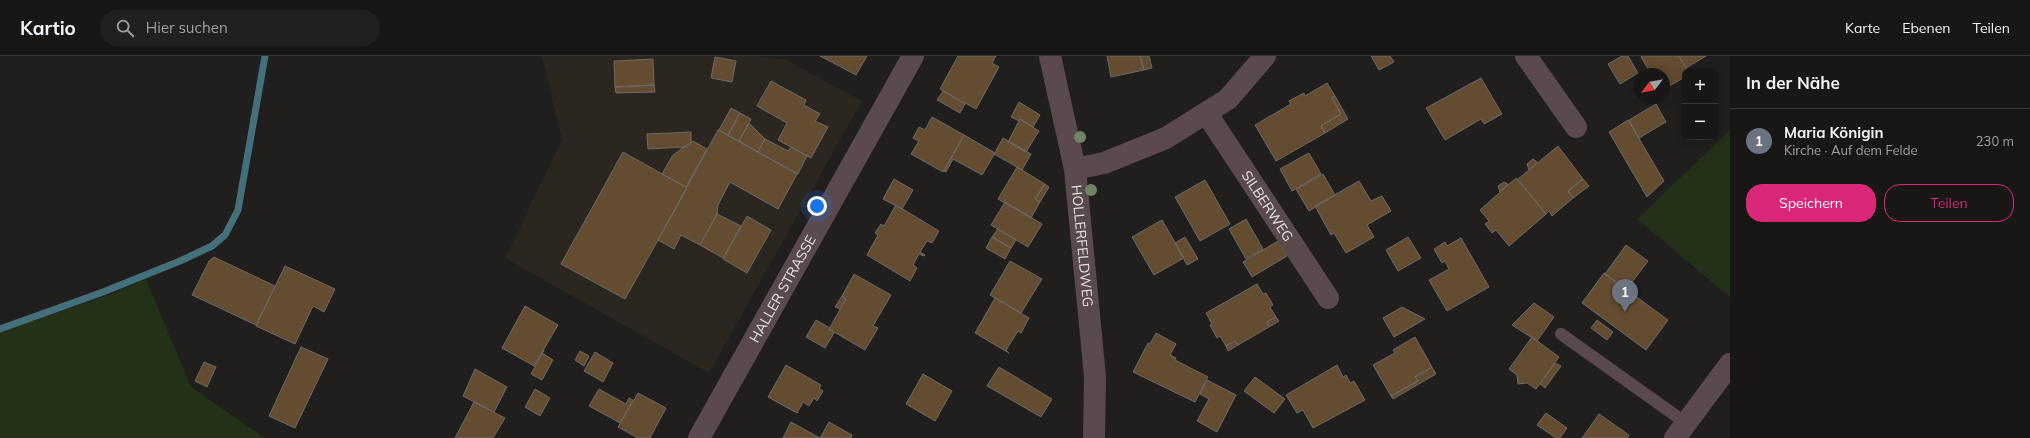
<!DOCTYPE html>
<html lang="de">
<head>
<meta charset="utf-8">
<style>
  :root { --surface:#181716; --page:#21201f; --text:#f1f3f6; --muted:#9f9fa1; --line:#363635; --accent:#db2777 }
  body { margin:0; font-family:Mulish,sans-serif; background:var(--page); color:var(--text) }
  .controls { position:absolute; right:12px; top:12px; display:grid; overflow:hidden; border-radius:8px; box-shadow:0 2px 10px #0003 }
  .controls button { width:36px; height:36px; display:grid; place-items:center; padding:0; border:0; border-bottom:1px solid var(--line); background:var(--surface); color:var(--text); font:20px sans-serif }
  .compass { position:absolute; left:1634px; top:12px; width:36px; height:36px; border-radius:50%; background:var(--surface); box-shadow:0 2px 10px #0003; rotate:239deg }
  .you { position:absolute; left:817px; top:150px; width:14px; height:14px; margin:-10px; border:3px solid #fff; border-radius:50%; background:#1a73e8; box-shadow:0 0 0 6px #1a73e833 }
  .badge { display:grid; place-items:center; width:26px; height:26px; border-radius:50%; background:var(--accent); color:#fff; font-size:13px; font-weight:700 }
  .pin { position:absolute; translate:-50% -33px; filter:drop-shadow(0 1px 2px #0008) }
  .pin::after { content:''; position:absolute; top:21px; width:14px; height:12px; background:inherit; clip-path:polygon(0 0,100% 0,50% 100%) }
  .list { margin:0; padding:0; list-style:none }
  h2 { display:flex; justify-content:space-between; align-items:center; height:52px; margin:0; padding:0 16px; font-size:17px }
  h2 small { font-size:13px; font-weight:400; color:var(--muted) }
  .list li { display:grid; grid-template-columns:26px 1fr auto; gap:12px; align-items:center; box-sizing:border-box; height:64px; padding:0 16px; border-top:1px solid var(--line) }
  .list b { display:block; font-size:15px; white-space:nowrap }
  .list p { margin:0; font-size:13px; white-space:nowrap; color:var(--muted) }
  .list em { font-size:13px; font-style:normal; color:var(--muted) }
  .actions { display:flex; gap:8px; padding:12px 16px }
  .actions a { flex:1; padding:9px 0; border:1px solid var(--accent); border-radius:16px; text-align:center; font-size:14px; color:var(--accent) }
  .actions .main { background:var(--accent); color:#fff }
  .icon { flex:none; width:22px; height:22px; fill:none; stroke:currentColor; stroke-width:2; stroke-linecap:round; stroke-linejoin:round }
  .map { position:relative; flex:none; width:1730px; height:382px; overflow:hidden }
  header { display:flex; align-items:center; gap:24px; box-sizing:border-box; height:56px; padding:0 20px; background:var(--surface); border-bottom:1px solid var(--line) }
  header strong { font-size:19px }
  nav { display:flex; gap:22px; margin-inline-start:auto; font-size:14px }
  .search { width:280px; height:36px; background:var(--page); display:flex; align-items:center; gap:10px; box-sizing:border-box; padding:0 14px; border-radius:22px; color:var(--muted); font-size:15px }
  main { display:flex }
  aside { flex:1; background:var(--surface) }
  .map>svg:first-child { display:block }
  .built { fill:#2c2620 }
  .green { fill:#223118 }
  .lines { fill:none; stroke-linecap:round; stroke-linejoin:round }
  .stream { stroke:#43707b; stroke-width:7 }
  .building { fill:#644c31; stroke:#6c6a68 }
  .service { stroke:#5a494d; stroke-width:12 }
  .minor { stroke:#5a494d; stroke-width:22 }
  .tertiary { stroke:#5a494d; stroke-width:22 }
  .tree { fill:#718464 }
  .labels { text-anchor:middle; stroke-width:3; stroke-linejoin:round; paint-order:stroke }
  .street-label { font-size:14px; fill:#e5e4e3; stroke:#090908 }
</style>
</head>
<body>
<header>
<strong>Kartio</strong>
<div class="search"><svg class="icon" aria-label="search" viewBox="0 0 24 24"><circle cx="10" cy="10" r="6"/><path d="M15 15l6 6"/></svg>Hier suchen</div>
<nav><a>Karte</a><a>Ebenen</a><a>Teilen</a></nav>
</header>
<main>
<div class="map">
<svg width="1730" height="382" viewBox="0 0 1730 382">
  <rect width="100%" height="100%" fill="#201f1d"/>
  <!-- built -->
  <path class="built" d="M542,0H758L786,4L862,45L709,317L505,202L562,84Z"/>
  <!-- green -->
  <path class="green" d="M1730,74V241L1637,163Z
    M146,223L191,331L265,382H0V276L114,237Z"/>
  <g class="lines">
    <!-- stream -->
    <path class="stream" d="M0,273L103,236L180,205L212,190L225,179L238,154L265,0"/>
  </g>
  <!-- building -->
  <path class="building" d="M820,0H867L856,19Z
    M958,0H996L992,7L999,11L976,53L940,33Z
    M1107,0H1140L1144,14L1111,21Z
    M1140,0H1149L1152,12L1144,14Z
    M1371,0H1390L1394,6L1379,14Z
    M1622,0H1628L1638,17L1620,28L1608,8Z
    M1642,0H1679L1688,15H1685V21L1664,33V18H1651L1641,1Z
    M1679,0H1706L1686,12Z
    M715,1L736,5L732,26L711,22Z
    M653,3L654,29L615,31L614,5Z
    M1481,22L1502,58L1484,68L1481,63L1445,84L1426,52Z
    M771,25L806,44L804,49L820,58L815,65L828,71L811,102L778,84L787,67L757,50Z
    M1327,27L1335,40L1332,42L1341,58L1321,70L1325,77L1276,105L1255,69L1291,48L1289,45L1304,37L1305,40Z
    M654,29L655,36L616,37L615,31Z
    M943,35L965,48L960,57L937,44Z
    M1335,40L1348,63L1325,77L1321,70L1341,58L1332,42Z
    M1019,46L1040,59L1033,71L1020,63L1019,65L1011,61Z
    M1656,48L1666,66L1639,82L1629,64Z
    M731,52L740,57L728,79L719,74Z
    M740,57L751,63L739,85L728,79Z
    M932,61L964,79L943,116L911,98L919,85L913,82L919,71L925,74Z
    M1020,63L1039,75L1026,96L1008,86Z
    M1628,64L1664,125L1647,141L1609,76Z
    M749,67L765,83L758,96L739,85Z
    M718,74L797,118L778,153L730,126L718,149L717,158L700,189L681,179L674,193L658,184Z
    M691,76V86L685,91L648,93L647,78Z
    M964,79L995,97L982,119L953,103L946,116L944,115Z
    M1003,82L1031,98L1022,114L994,98Z
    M765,83L788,95L791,91L807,100L798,118L758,96Z
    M693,85L707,93L686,131L662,118L673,99Z
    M1558,90L1583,123L1568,135L1573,142L1552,160L1549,155L1546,158L1518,123Z
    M623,96L687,132L625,243L561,208Z
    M1309,97L1321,118L1292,135L1280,113Z
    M1533,103L1537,106L1536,108L1529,114L1527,108Z
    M1017,111L1045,128L1035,143L1040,146L1031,162L998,143Z
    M1323,118L1335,139L1309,155L1296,133Z
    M1516,122L1546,158L1509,190L1496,174L1492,177L1485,168L1489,165L1480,154Z
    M894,123L913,134L902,153L883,143Z
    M1583,123L1589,130L1573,142L1568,135Z
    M1205,124L1230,168L1200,185L1175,141Z
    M1359,125L1371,145L1382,140L1391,155L1367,169L1374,181L1346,197L1334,177L1331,179L1315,150Z
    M1504,126L1508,128L1500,136L1498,130Z
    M1045,128L1049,131L1040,146L1035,143Z
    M1005,146L1042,168L1028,191L991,169Z
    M896,149L939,175L932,187L927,185L920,196L925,199L924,200L919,198L913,209L917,212L910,225L867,199L878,179L875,177L881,168L884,170Z
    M717,158L741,170L723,202L700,189Z
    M747,160L771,174L747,217L723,203Z
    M1246,163L1263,193L1246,203L1229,173Z
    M1162,164L1184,202L1154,219L1132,181Z
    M998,173L1016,184L1011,192L992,181Z
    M992,181L1011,192L1005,203L986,192Z
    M1185,181L1198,203L1187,209L1175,187Z
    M1408,181L1421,202L1398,215L1386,194Z
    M1461,182L1489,231L1447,255L1429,224L1449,213L1445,205L1442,207L1434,193L1445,186L1447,190Z
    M1278,185L1287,200L1252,221L1243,206Z
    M1626,189L1648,205L1626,234L1605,218Z
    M214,201L275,230L256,269L192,239L209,205Z
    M1010,205L1042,223L1021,257L990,239Z
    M285,210L335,233L324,256L313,250L295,288L256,270Z
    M1604,217L1668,264L1646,294L1582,247Z
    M854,218L891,239L873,270L878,272L865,294L829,273L846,243L842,240Z
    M1257,228L1263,238L1266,237L1273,249L1270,251L1276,261L1267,266L1269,271L1238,289L1235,285L1226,290L1220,280L1217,282L1210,269L1212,268L1206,257Z
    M842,240L846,243L840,253L835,251Z
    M995,242L1029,262L1021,277L1018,275L1006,294L1009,297L975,277Z
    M1534,247L1554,261L1537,285L1512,269Z
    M525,250L558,269L534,310L502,292Z
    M1402,251L1425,263L1394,281L1383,262Z
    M1276,261L1279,265L1269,271L1267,266Z
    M816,264L830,272L829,273L834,277L825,292L806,281Z
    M1597,264L1613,276L1607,284L1591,272Z
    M1156,277L1176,288L1170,299L1176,302L1175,304L1208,321L1195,346L1133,316L1148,287L1150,288Z
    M1415,281L1432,311L1415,321L1418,325L1391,340L1373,309L1395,297L1393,294Z
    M1532,281L1559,301L1536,333L1527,327L1518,328L1517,319L1509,313Z
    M1235,285L1238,289L1228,295L1226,290Z
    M301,291L328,303L295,372L269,360Z
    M544,294L542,297L553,304L542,324L531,318Z
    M580,295L589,300L584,310L575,304Z
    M595,296L613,307L603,326L584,315Z
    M204,306L216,311L207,331L195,325Z
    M1555,307L1561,310L1545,332L1540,328Z
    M786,309L821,329L819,333L823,335L817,345L814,342L809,350L803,346L797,357L768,341Z
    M1337,309L1343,321L1346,319L1350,327L1354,325L1365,344L1313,372L1303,354L1297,357L1286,339Z
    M999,311L1052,343L1041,361L987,330Z
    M1432,311L1436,318L1393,343L1391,340L1418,325L1415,321Z
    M475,313L507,331L494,356L463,340Z
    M923,318L952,335L935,365L906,348Z
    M1255,321L1285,343L1274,357L1244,335Z
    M1207,324L1236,339L1217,376L1197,365L1209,343L1200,338Z
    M535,333L550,342L540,360L525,351Z
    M599,333L626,348L629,342L633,344L620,367L589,350Z
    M638,337L666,352L650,382H638L618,371Z
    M474,346L505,362L493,382H455Z
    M1546,357L1567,372L1560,382H1556L1537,369Z
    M1599,358L1629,379L1627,382H1582Z
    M791,366L820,382L829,366L852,379L851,382H783Z"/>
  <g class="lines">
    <!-- service -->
    <path class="service" d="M1561,278L1686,367"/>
    <!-- minor -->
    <g class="minor">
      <path id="s1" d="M1050,0L1075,113L1095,321L1094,382"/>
      <path d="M1526,0L1576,71"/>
      <path id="s2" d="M1207,58L1328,242"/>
      <path d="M1075,113L1104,107L1166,82L1228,43L1265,0"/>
      <path d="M1675,382L1730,308"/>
    </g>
    <!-- tertiary -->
    <path class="tertiary" id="s3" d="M699,382L913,0"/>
  </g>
  <!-- trees -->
  <g class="tree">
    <circle cx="1080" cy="81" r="6"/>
    <circle cx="1091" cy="134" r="6"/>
  </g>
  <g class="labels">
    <!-- street labels -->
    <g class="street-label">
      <text dy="5" stroke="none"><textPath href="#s2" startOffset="110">SILBERWEG</textPath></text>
      <text dy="5" stroke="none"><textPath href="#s1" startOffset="193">HOLLERFELDWEG</textPath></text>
      <text dy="5" stroke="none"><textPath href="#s3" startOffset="171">HALLER STRASSE</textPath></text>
    </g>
  </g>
</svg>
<div class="controls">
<button>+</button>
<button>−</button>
</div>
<svg class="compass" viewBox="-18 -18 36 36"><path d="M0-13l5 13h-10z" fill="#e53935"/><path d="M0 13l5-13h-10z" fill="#9f9fa1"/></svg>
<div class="you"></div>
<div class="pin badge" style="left:1625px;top:256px;background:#6b7280">1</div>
</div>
<aside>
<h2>In der Nähe<small></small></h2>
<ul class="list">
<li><span class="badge" style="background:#6b7280">1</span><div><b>Maria Königin</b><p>Kirche · Auf dem Felde</p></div><em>230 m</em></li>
</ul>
<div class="actions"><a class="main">Speichern</a><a>Teilen</a></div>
</aside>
</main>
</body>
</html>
